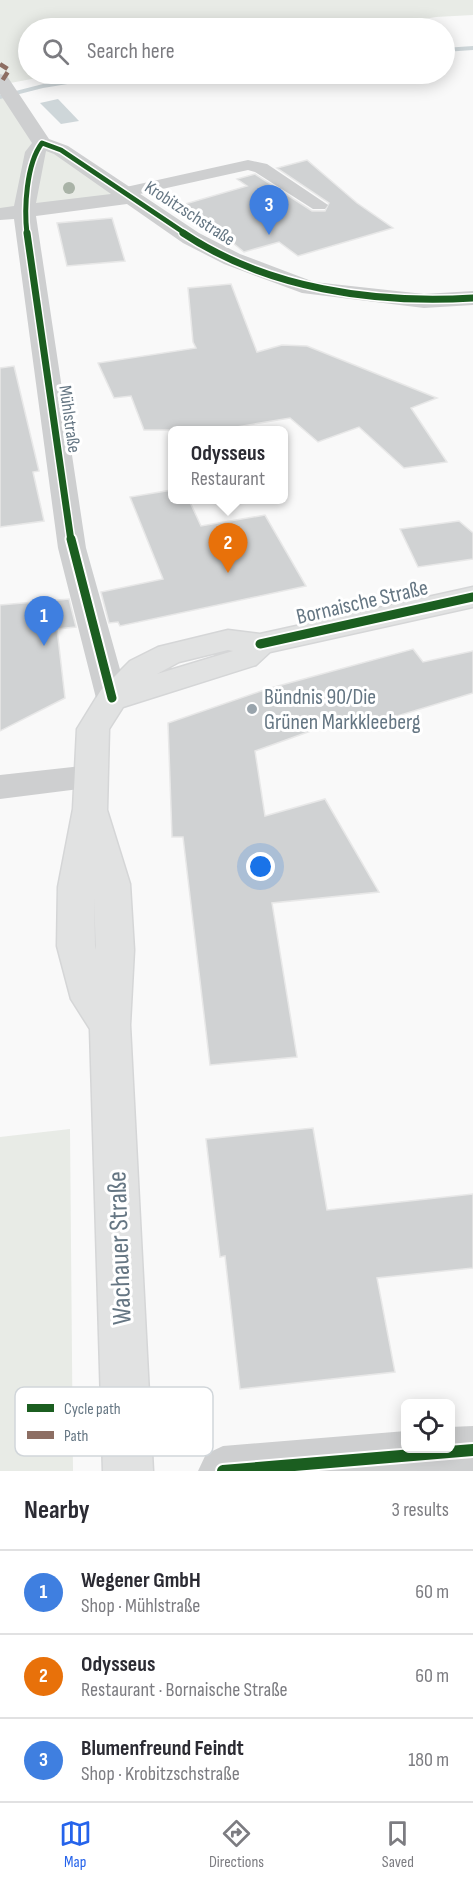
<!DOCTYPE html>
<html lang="en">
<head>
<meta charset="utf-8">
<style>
  :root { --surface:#fff; --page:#f7f7f7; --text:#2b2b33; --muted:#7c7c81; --line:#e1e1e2; --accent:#2563eb }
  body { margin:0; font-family:"Sofia Sans Condensed",sans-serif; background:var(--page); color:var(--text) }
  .controls { position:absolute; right:18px; bottom:18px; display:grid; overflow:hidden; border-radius:9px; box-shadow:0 3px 15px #0003 }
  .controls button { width:54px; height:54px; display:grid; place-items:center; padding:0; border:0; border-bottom:2px solid var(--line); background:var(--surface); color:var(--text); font:30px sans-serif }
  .you { position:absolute; left:261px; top:867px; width:21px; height:21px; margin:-15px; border:4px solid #fff; border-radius:50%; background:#1a73e8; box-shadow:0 0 0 9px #1a73e833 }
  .badge { display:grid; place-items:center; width:39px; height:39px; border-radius:50%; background:var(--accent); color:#fff; font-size:20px; font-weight:700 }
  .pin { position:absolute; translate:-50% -50px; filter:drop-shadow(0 2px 3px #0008) }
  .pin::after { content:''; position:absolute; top:32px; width:21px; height:18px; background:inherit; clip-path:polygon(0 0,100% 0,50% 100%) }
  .popup { position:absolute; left:168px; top:426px; width:120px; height:78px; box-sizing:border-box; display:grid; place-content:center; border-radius:9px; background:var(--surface); filter:drop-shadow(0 2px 4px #0005); font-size:20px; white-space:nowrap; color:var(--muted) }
  .popup b { font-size:22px; color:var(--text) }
  .popup::after { content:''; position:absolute; left:50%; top:100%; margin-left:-12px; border:12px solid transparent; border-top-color:var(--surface) }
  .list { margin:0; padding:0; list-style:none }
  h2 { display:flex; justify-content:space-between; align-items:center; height:78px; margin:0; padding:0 24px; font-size:26px }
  h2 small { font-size:20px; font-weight:400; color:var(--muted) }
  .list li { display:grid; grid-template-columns:39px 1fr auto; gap:18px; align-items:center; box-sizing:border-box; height:84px; padding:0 24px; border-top:2px solid var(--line) }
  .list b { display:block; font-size:22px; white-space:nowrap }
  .list p { margin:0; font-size:20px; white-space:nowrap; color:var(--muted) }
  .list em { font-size:20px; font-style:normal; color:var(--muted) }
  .icon { flex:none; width:33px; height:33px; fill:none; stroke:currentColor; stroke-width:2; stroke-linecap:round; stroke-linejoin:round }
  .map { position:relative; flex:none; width:473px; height:1471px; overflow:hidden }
  .search { position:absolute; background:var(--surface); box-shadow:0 3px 15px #0003; left:18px; right:18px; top:18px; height:66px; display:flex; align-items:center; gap:15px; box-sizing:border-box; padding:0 21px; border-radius:33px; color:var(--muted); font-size:22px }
  .sheet { height:330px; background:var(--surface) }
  nav { display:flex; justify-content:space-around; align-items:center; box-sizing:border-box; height:84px; border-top:2px solid var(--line); background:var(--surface); font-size:16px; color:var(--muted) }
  nav a { display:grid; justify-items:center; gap:3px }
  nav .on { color:var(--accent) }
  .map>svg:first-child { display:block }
  .green { fill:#e8ebe6 }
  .water { fill:#ced6d9 }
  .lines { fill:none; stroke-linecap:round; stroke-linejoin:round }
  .stream { fill:#ced6d9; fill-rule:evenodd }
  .building { fill:#d0d2d3; stroke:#e8e8e8; stroke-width:1.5 }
  .secondary-casing { stroke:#d5d6d7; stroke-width:3 }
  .service { fill:#cecfd0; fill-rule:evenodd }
  .minor { fill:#cecfd0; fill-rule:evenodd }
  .secondary { fill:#e1e2e2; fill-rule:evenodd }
  .quiet { stroke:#8d6e63; stroke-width:4.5; stroke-dasharray:9 4.5; stroke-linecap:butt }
  .cycleway-far3-casing { stroke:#fff; stroke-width:8 }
  .cycleway-far2-casing { stroke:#fff; stroke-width:10 }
  .cycleway-far1-casing { stroke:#fff; stroke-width:13 }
  .cycleway-casing { stroke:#fff; stroke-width:16 }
  .cycleway-far3 { stroke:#1b5e20; stroke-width:5 }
  .cycleway-far2 { stroke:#1b5e20; stroke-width:7 }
  .cycleway-far1 { stroke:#1b5e20; stroke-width:9 }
  .cycleway { stroke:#1b5e20; stroke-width:12 }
  .tree { fill:#a9b3a7 }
  .poi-dot { fill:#99a4ac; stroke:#fff; stroke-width:2 }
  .labels { text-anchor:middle; stroke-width:6; stroke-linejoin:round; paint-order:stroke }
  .far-street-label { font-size:18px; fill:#657683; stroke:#fff }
  .street-label { font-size:22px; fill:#657683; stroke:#fff }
  .poi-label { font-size:22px; fill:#657683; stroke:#fff; text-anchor:start }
  .near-street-label { font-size:27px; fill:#657683; stroke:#fff }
  .key { fill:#fff; stroke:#d1d6da; stroke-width:1.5 }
  .key-label { font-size:16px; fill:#657683 }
</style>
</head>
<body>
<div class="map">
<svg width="473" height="1471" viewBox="0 0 473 1471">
  <rect width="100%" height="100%" fill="#f9f9f9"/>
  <!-- green -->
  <path class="green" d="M0,0H473V15L436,17L373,28H28V74H58L5,84L33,129L134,197L0,214Z
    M70,1129L73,1471H0V1137Z"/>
  <!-- water -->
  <path class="water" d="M58,99L79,121L61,124L40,103Z"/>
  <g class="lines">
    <!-- stream -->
    <path class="stream" d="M473,46V50L444,52V48Z
      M113,74H129L43,88L0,99V95L43,84Z"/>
  </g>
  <!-- building -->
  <path class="building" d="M307,160L357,203L393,228L298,256L279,242L244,252L185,204L247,186L237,179L255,174L312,211H325L329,203L277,168Z
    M112,218L125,261L67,266L57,223Z
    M231,284L257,352L282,345L307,346L437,398L411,408L447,462L404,468L359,427L318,442L290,418L219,430H144L131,396L114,398L98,363L196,348L193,342L188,288Z
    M14,366L39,471L33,472L44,521L0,527V368Z
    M172,490V500H189L201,526L265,515L306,586L120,626L118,622L109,623L101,592L163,579L130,497Z
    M459,521L473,533V559L418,567L400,529Z
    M69,599L76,627L57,629L65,698L0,731V605Z
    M413,649L423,662L473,651V693L358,728L350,717L255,751L265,816L325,799L379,892L272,903L297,1057L210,1065L183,837H172L168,723L267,689Z
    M313,1128L327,1210L473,1194V1268L377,1278L395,1372L240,1389L225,1256L220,1257L206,1139Z"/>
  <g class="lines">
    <defs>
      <path id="secondary" d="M473,587V607L270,652L256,665L123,707L109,729L107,810L130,884L134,950L130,1025L153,1471H103L90,1029L71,999L57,946L58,887L73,809L77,729L101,690L130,661L158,647L228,630L260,634ZM228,650L233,651L157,674L179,662ZM94,897L96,950L95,946Z"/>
    </defs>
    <!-- secondary casing -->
    <use href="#secondary" class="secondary-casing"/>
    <!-- service -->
    <path class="service" d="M248,160L267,164L328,205L325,209H313L255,172L248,170L126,197L117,192L126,187Z"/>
    <!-- minor -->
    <path class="minor" d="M0,74L7,76L49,139L68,146L199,233L240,254L314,282L424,294L473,291V305L424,308L302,293L224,264L183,243L127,204L36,216L86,548L128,698L123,706L112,709L101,706L96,698L58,548L14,219L0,220V208L14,206L25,152L32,143L0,94ZM46,151L54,154L111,194L36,203Z
      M91,765L103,768L108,777L103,786L0,799V775Z
      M473,1426V1471H198L206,1454L223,1446L406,1431V1448H450V1427Z"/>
    <!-- secondary -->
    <use href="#secondary" class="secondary"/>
    <!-- quiet -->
    <path class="quiet" d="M0,64L9,70L2,81"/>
    <defs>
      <path id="cycleway-far3" d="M27,234C24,209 26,164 42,143L61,150L186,234"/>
      <path id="cycleway-far2" d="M27,233L71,541
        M183,233C267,289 375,304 473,298"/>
      <path id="cycleway-far1" d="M71,539L112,698
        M260,644L473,597"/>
      <path id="cycleway" d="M223,1471L473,1450"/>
    </defs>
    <!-- cycleway-far3 casing -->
    <use href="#cycleway-far3" class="cycleway-far3-casing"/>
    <!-- cycleway-far2 casing -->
    <use href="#cycleway-far2" class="cycleway-far2-casing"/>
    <!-- cycleway-far1 casing -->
    <use href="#cycleway-far1" class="cycleway-far1-casing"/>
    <!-- cycleway casing -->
    <use href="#cycleway" class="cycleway-casing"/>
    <!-- cycleway-far3 -->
    <use href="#cycleway-far3" class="cycleway-far3"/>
    <!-- cycleway-far2 -->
    <use href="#cycleway-far2" class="cycleway-far2"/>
    <!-- cycleway-far1 -->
    <use href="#cycleway-far1" class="cycleway-far1"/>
    <!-- cycleway -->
    <use href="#cycleway" class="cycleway"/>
  </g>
  <!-- trees -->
  <circle class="tree" cx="69" cy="188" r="6"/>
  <!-- markers -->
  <circle class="poi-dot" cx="252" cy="709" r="6"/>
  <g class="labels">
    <!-- far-street labels -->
    <g class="far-street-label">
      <text transform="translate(190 213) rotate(33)" y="6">Krobitzschstraße</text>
      <text transform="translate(70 419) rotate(82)" y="6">Mühlstraße</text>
    </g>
    <!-- street labels -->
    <g class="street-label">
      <text transform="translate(362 601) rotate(-13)" y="8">Bornaische Straße</text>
    </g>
    <!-- poi labels -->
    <g class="poi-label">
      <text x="264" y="704">Bündnis 90/Die<tspan x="264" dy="25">Grünen Markkleeberg</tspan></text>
    </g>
    <!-- near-street labels -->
    <g class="near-street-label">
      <text transform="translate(119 1248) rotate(-92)" y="9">Wachauer Straße</text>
    </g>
  </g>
  <!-- legend -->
  <rect x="15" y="1387" width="198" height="69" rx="9" class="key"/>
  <rect x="27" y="1404" width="27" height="8" fill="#1b5e20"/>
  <rect x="27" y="1431" width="27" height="8" fill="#8d6e63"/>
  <g class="key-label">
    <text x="64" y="1414">Cycle path</text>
    <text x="64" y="1441">Path</text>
  </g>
</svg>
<div class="controls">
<button><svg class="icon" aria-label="locate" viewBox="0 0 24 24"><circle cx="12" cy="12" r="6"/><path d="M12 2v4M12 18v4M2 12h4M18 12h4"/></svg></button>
</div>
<div class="you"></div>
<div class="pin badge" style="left:44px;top:646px;background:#3f7fe0">1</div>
<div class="pin badge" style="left:228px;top:573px;background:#e8710a">2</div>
<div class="popup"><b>Odysseus</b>Restaurant</div>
<div class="pin badge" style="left:269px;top:235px;background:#3f7fe0">3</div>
<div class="search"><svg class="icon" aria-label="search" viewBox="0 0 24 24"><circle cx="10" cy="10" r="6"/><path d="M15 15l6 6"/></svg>Search here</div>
</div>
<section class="sheet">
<h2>Nearby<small>3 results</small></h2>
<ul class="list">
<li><span class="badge" style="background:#3f7fe0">1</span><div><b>Wegener GmbH</b><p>Shop · Mühlstraße</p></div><em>60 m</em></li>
<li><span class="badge" style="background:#e8710a">2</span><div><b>Odysseus</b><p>Restaurant · Bornaische Straße</p></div><em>60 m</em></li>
<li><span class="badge" style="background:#3f7fe0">3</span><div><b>Blumenfreund Feindt</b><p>Shop · Krobitzschstraße</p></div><em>180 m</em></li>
</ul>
</section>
<nav>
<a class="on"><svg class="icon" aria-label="map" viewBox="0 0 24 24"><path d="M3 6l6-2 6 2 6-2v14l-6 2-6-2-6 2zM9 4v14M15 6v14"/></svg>Map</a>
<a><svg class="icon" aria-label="directions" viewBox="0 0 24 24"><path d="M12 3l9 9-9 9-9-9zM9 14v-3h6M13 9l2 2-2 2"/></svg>Directions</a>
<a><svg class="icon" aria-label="saved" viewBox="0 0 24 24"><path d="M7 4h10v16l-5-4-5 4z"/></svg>Saved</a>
</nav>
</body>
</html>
